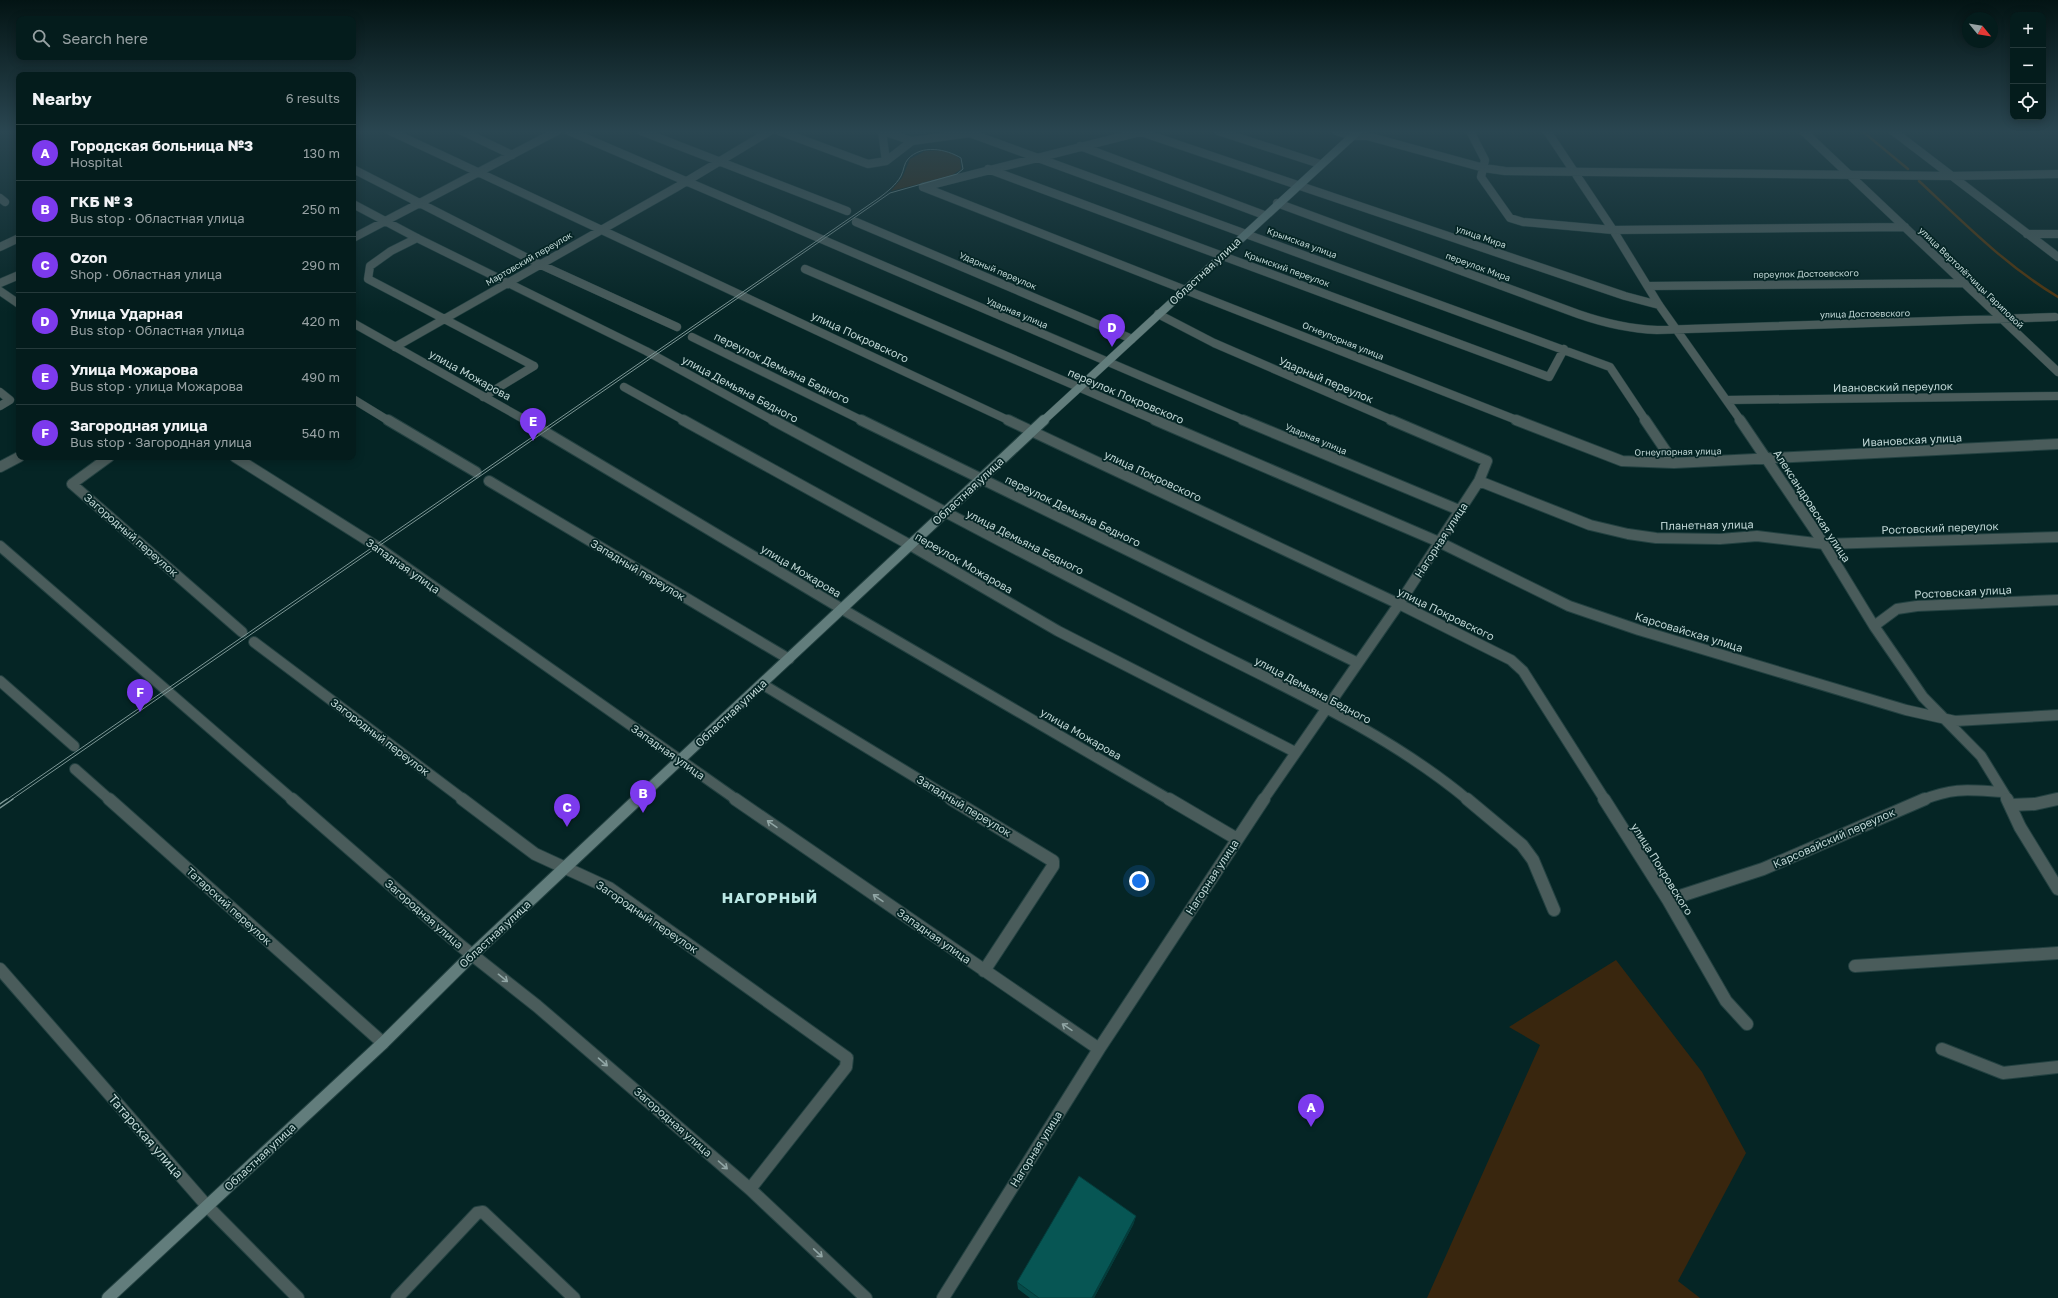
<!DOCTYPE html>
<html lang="en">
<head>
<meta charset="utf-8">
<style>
  :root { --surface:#041c1c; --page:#0d2525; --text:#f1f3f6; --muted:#97a1a3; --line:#253a3b; --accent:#7c3aed }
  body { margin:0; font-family:"Golos Text",sans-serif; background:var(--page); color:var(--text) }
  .controls { position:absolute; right:12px; top:12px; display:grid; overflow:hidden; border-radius:8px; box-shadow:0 2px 10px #0003 }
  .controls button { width:36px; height:36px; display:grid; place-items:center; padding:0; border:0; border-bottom:1px solid var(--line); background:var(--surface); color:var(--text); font:20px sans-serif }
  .compass { position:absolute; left:1962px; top:12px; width:36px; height:36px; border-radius:50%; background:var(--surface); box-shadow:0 2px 10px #0003; rotate:120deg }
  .you { position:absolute; left:1139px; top:881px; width:14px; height:14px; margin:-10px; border:3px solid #fff; border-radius:50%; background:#1a73e8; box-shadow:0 0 0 6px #1a73e833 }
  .badge { display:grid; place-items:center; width:26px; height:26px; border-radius:50%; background:var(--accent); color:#fff; font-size:13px; font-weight:700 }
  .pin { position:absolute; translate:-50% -33px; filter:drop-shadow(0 1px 2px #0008) }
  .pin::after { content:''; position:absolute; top:21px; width:14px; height:12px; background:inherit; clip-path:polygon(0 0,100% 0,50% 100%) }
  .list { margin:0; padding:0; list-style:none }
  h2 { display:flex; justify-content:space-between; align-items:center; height:52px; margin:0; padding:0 16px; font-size:17px }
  h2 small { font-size:13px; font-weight:400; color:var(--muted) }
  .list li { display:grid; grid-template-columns:26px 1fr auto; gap:12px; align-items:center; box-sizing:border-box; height:56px; padding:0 16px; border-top:1px solid var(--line) }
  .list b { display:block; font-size:15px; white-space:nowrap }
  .list p { margin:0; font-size:13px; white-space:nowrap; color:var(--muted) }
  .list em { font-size:13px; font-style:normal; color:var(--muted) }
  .icon { flex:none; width:22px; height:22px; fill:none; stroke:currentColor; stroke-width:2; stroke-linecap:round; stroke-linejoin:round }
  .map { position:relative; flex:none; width:2058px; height:1298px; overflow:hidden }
  .search { position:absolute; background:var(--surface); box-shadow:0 2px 10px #0003; left:16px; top:16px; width:340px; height:44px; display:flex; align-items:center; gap:10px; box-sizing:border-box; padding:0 14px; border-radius:8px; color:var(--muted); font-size:15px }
  .panel { position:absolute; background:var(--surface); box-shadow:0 2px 10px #0003; left:16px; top:72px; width:340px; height:388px; border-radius:8px }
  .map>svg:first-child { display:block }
  .green { fill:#39260e }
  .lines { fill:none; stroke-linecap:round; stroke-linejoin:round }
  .stream { stroke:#53360e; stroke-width:2.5 }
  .street-far2-casing { stroke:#234141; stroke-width:9 }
  .street-far1-casing { stroke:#234141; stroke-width:12 }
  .street-casing { stroke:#234141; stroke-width:14 }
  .secondary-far2-casing { stroke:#234141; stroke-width:9 }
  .secondary-far1-casing { stroke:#234141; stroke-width:12 }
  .secondary-casing { stroke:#234141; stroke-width:14 }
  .street-far2 { stroke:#4a5c5b; stroke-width:8 }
  .street-far1 { stroke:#4a5c5b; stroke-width:10 }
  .street { stroke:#4a5c5b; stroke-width:12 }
  .secondary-far2 { stroke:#627d7c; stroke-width:8 }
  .secondary-far1 { stroke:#627d7c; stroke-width:10 }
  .secondary { stroke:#627d7c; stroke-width:12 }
  .tram-far1 { stroke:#7c9695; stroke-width:1 }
  .tram { stroke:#7c9695; stroke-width:1.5 }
  .wall { fill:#064a48 }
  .shaded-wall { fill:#053c3b }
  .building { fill:#075654; stroke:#053c3b }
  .oneway { stroke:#91a6a5 }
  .labels { text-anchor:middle; stroke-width:3.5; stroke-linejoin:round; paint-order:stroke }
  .far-street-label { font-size:9px; fill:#c1d7d6; stroke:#052525 }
  .street-label { font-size:11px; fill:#c1d7d6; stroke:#052525 }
  .near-street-label { font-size:13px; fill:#c1d7d6; stroke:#052525 }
  .district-label { font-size:15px; font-weight:bold; letter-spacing:1px; fill:#bae7e4; stroke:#052525 }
</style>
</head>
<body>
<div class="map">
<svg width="2058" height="1298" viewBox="0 0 2058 1298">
  <rect width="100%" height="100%" fill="#052525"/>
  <!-- green -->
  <path class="green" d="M925,151C937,150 950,150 960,159L961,169L951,176L891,191L902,178L910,159Z
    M1616,960L1702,1072L1746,1153L1678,1281L1700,1298H1427L1540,1045L1509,1027Z"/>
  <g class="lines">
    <!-- stream -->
    <path class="stream" d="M1862,131L1908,169
      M1919,181C1964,223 2005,265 2058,297"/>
    <defs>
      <path id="street-far2" d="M390,131L1010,421
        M462,131L512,155
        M569,131L1246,421
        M641,131L847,211
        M779,131L868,164L886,161L912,141L970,133
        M882,131L886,161
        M883,131L912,141
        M964,131L1610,367L1646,421
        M1138,131L1625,296L1659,305
        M1218,131L1320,164
        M1336,131L1352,136H1367L1484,168L1505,171L1950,176L2058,174
        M1470,131L1485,160L1481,177L1510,218L1523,222L1613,230L1905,227
        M1547,131L1613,230L1659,305L1741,421
        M1803,131L2058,372
        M1893,131L2058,257
        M1080,146L1264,215
        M353,169L539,264L677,327
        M988,169L1549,377L1564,349
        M923,187L1519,421
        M923,187L1144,131
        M0,198L5,202
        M1277,203L1578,314C1604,323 1629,329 1657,330L2055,317
        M353,204L417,238L646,351L774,421
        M856,222L1132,339
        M2027,234H2058
        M353,238L557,131
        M417,238L391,251L370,266L368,279L534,366
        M0,247L19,238
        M805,269L1157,421
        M0,283L19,275
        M1649,286L1964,283
        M0,291L19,304
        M1158,314L1214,343L1394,421
        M353,323L527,421
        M692,337L863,421
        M395,347L677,187L770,131
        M624,387L685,421
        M0,392L10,400L0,406
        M483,397L534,366
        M353,399L389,421
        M1727,400L2058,396"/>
      <path id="street-far1" d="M388,420L476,472
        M525,420L842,609L1170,800
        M683,420L910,545L1058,631L1295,752
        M773,420C908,493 1045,565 1182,635C1279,685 1384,730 1468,800
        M861,420L1358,663
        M1008,420L1399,604L1511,660L1523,671L1605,800
        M1155,420L1439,542L1569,606L1639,630L1906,710L1955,721L2058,715
        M1243,420L1459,510
        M1516,420L1622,461L1674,463L2058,444
        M1645,420L1674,463
        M1740,420L1824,544L1874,626L1923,697L1981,756L2008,800
        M109,457L72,484L242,632
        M235,457L373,544L737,800
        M0,467L19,457
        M489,481L789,659
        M1479,481L1590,525L1628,534L1656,538L1720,539L1757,536L1824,544L2058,537
        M0,546L293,800
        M1874,626L1897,609L1917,606L2058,600
        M254,642L464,800
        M0,681L74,746
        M762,684L953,800
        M75,769L110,800
        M1263,800L1399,604L1479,481L1487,461L1391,420
        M1922,800C1955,787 1968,790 2003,792
        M2053,800L2058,799"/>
      <path id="street" d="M109,799L383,1043
        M292,799L461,946L537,1006L750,1189L866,1298
        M462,799L535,854L609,888L847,1058L846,1067L750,1189
        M735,799L1099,1049
        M951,799L1053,861V866L984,971
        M1169,799L1237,839
        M1467,799L1522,845L1533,860L1554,910
        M1604,799L1668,900L1726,1001L1747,1024
        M2007,799L2020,827L2058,889
        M2011,805L2035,804L2057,799
        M1668,900L1763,869L1925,799
        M1855,966L2058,953
        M0,969L207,1206L298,1298
        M1942,1049L2003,1073L2058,1067
        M397,1298L477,1213L483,1212L574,1298
        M943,1298L1099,1049L1264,799"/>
      <path id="secondary-far2" d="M1043,421L1358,131"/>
      <path id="secondary-far1" d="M637,800L1044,420"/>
      <path id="secondary" d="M108,1298L383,1043L473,954L638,799"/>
    </defs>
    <!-- street-far2 casing -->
    <use href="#street-far2" class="street-far2-casing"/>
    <!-- street-far1 casing -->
    <use href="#street-far1" class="street-far1-casing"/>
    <!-- street casing -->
    <use href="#street" class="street-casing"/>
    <!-- secondary-far2 casing -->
    <use href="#secondary-far2" class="secondary-far2-casing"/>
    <!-- secondary-far1 casing -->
    <use href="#secondary-far1" class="secondary-far1-casing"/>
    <!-- secondary casing -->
    <use href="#secondary" class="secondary-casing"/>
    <!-- street-far2 -->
    <use href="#street-far2" class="street-far2"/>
    <!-- street-far1 -->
    <use href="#street-far1" class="street-far1"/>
    <!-- street -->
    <use href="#street" class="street"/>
    <!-- secondary-far2 -->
    <use href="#secondary-far2" class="secondary-far2"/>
    <!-- secondary-far1 -->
    <use href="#secondary-far1" class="secondary-far1"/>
    <!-- secondary -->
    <use href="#secondary" class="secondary"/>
    <!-- tram-far1 -->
    <path class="tram-far1" d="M6,800L879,198C887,192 896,185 901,176C904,170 904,163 908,159C922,144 946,149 961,158L963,169L957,174L890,193L11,800"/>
    <!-- tram -->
    <path class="tram" d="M0,804L7,799
      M0,808L13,799"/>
  </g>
  <!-- wall -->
  <path class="wall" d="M899,131H928L925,134L913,136Z
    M1136,1216L1133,1225L1094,1298H1030L1018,1289L1017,1282Z"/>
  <!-- shaded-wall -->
  <path class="shaded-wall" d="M923,131H928L925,134L913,136L912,133Z
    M1136,1216L1133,1225L1094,1298H1092Z"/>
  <!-- building -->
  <path class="building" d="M908,131H923L912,133Z
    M1079,1176L1136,1216L1092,1298H1039L1017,1282Z"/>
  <!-- one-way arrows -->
  <defs><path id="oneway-shaft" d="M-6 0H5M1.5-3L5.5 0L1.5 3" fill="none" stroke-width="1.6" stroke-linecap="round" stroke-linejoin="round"/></defs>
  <g class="oneway">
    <use href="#oneway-shaft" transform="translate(772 824) rotate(-145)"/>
    <use href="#oneway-shaft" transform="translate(878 898) rotate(-145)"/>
    <use href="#oneway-shaft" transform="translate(503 978) rotate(39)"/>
    <use href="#oneway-shaft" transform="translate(1067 1027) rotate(-146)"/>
    <use href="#oneway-shaft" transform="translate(603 1062) rotate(41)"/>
    <use href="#oneway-shaft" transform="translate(723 1165) rotate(41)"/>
    <use href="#oneway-shaft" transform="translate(818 1253) rotate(43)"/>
  </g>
  <!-- sky -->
  <linearGradient id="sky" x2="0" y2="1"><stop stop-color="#031414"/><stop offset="0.42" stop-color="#2a4651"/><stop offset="1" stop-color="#2a4651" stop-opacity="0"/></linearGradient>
  <rect width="2058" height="313" fill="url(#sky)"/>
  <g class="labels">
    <!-- far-street labels -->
    <g class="far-street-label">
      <text transform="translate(1481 237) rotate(19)" y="3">улица Мира</text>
      <text transform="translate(1302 243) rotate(20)" y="3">Крымская улица</text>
      <text transform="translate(529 259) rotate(-30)" y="3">Мартовский переулок</text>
      <text transform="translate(1478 267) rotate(20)" y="3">переулок Мира</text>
      <text transform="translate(1287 269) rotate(20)" y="3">Крымский переулок</text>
      <text transform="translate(998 271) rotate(23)" y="3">Ударный переулок</text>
      <text transform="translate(1806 274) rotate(-1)" y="3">переулок Достоевского</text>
      <text transform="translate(1971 278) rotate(44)" y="3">улица Вертолётчицы Гариповой</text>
      <text transform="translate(1017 313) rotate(23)" y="3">Ударная улица</text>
      <text transform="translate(1865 314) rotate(-1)" y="3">улица Достоевского</text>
      <text transform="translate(1343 341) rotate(22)" y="3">Огнеупорная улица</text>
      <text transform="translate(1316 439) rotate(23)" y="3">Ударная улица</text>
      <text transform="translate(1678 452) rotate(-1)" y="3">Огнеупорная улица</text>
    </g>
    <!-- street labels -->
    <g class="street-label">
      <text transform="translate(1205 271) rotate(-43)" y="4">Областная улица</text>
      <text transform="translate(860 337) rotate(25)" y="4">улица Покровского</text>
      <text transform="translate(782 368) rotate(26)" y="4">переулок Демьяна Бедного</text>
      <text transform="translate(470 375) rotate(29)" y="4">улица Можарова</text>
      <text transform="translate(1326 380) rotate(23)" y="4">Ударный переулок</text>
      <text transform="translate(1893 387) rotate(-1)" y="4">Ивановский переулок</text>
      <text transform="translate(740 389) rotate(28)" y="4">улица Демьяна Бедного</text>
      <text transform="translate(1126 396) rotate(23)" y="4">переулок Покровского</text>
      <text transform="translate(1912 440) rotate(-3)" y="4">Ивановская улица</text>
      <text transform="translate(1153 476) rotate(25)" y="4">улица Покровского</text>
      <text transform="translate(968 491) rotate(-43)" y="4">Областная улица</text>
      <text transform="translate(1812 506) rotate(57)" y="4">Александровская улица</text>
      <text transform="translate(1073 511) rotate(26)" y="4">переулок Демьяна Бедного</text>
      <text transform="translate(1707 525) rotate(-1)" y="4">Планетная улица</text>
      <text transform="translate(1940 528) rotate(-2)" y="4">Ростовский переулок</text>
      <text transform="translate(131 535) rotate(41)" y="4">Загородный переулок</text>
      <text transform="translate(1441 540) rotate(-57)" y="4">Нагорная улица</text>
      <text transform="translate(1025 542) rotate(27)" y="4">улица Демьяна Бедного</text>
      <text transform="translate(964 563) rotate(30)" y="4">переулок Можарова</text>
      <text transform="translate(403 566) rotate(35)" y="4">Западная улица</text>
      <text transform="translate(638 570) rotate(31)" y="4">Западный переулок</text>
      <text transform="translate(801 571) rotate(31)" y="4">улица Можарова</text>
      <text transform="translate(1963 592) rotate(-3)" y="4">Ростовская улица</text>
      <text transform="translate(1446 614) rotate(26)" y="4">улица Покровского</text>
      <text transform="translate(1689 632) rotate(17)" y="4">Карсовайская улица</text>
      <text transform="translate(1313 690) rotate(28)" y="4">улица Демьяна Бедного</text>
      <text transform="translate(731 713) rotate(-43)" y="4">Областная улица</text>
      <text transform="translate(1081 734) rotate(30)" y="4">улица Можарова</text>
      <text transform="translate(380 737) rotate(37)" y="4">Загородный переулок</text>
      <text transform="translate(668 752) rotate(35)" y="4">Западная улица</text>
      <text transform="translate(964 806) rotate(31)" y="4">Западный переулок</text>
      <text transform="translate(1834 838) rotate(-24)" y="4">Карсовайский переулок</text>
      <text transform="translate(1662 869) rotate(58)" y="4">улица Покровского</text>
      <text transform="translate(1212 877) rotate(-57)" y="4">Нагорная улица</text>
      <text transform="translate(229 906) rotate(42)" y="4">Татарский переулок</text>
      <text transform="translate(424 914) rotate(41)" y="4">Загородная улица</text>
      <text transform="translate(647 917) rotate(34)" y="4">Загородный переулок</text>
      <text transform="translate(495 934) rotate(-43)" y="4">Областная улица</text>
      <text transform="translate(934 936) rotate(35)" y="4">Западная улица</text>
      <text transform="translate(673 1122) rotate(41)" y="4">Загородная улица</text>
      <text transform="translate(1036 1149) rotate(-58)" y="4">Нагорная улица</text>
      <text transform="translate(260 1157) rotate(-43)" y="4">Областная улица</text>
    </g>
    <!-- near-street labels -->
    <g class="near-street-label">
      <text transform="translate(146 1136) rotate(49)" y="5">Татарская улица</text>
    </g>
    <!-- district labels -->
    <g class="district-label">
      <text x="770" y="903">НАГОРНЫЙ</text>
    </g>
  </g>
</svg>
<div class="controls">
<button>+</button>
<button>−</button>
<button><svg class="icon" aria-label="locate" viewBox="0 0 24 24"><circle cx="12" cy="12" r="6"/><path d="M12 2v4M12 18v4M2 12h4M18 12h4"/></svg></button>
</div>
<svg class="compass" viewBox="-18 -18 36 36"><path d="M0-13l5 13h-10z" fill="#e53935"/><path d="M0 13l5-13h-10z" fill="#97a1a3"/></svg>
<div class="you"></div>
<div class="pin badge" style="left:1311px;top:1127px">A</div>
<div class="pin badge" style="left:643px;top:813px">B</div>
<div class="pin badge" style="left:567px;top:827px">C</div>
<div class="pin badge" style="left:1112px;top:347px">D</div>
<div class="pin badge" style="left:533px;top:441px">E</div>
<div class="pin badge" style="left:140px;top:712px">F</div>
<div class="search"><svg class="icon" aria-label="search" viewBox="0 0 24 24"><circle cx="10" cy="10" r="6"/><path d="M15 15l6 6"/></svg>Search here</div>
<section class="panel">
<h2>Nearby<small>6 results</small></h2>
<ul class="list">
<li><span class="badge">A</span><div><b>Городская больница №3</b><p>Hospital</p></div><em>130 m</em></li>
<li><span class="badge">B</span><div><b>ГКБ № 3</b><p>Bus stop · Областная улица</p></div><em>250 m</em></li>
<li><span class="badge">C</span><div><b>Ozon</b><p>Shop · Областная улица</p></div><em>290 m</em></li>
<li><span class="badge">D</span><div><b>Улица Ударная</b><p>Bus stop · Областная улица</p></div><em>420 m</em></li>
<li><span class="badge">E</span><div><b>Улица Можарова</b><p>Bus stop · улица Можарова</p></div><em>490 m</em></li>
<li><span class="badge">F</span><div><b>Загородная улица</b><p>Bus stop · Загородная улица</p></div><em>540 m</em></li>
</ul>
</section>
</div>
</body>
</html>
